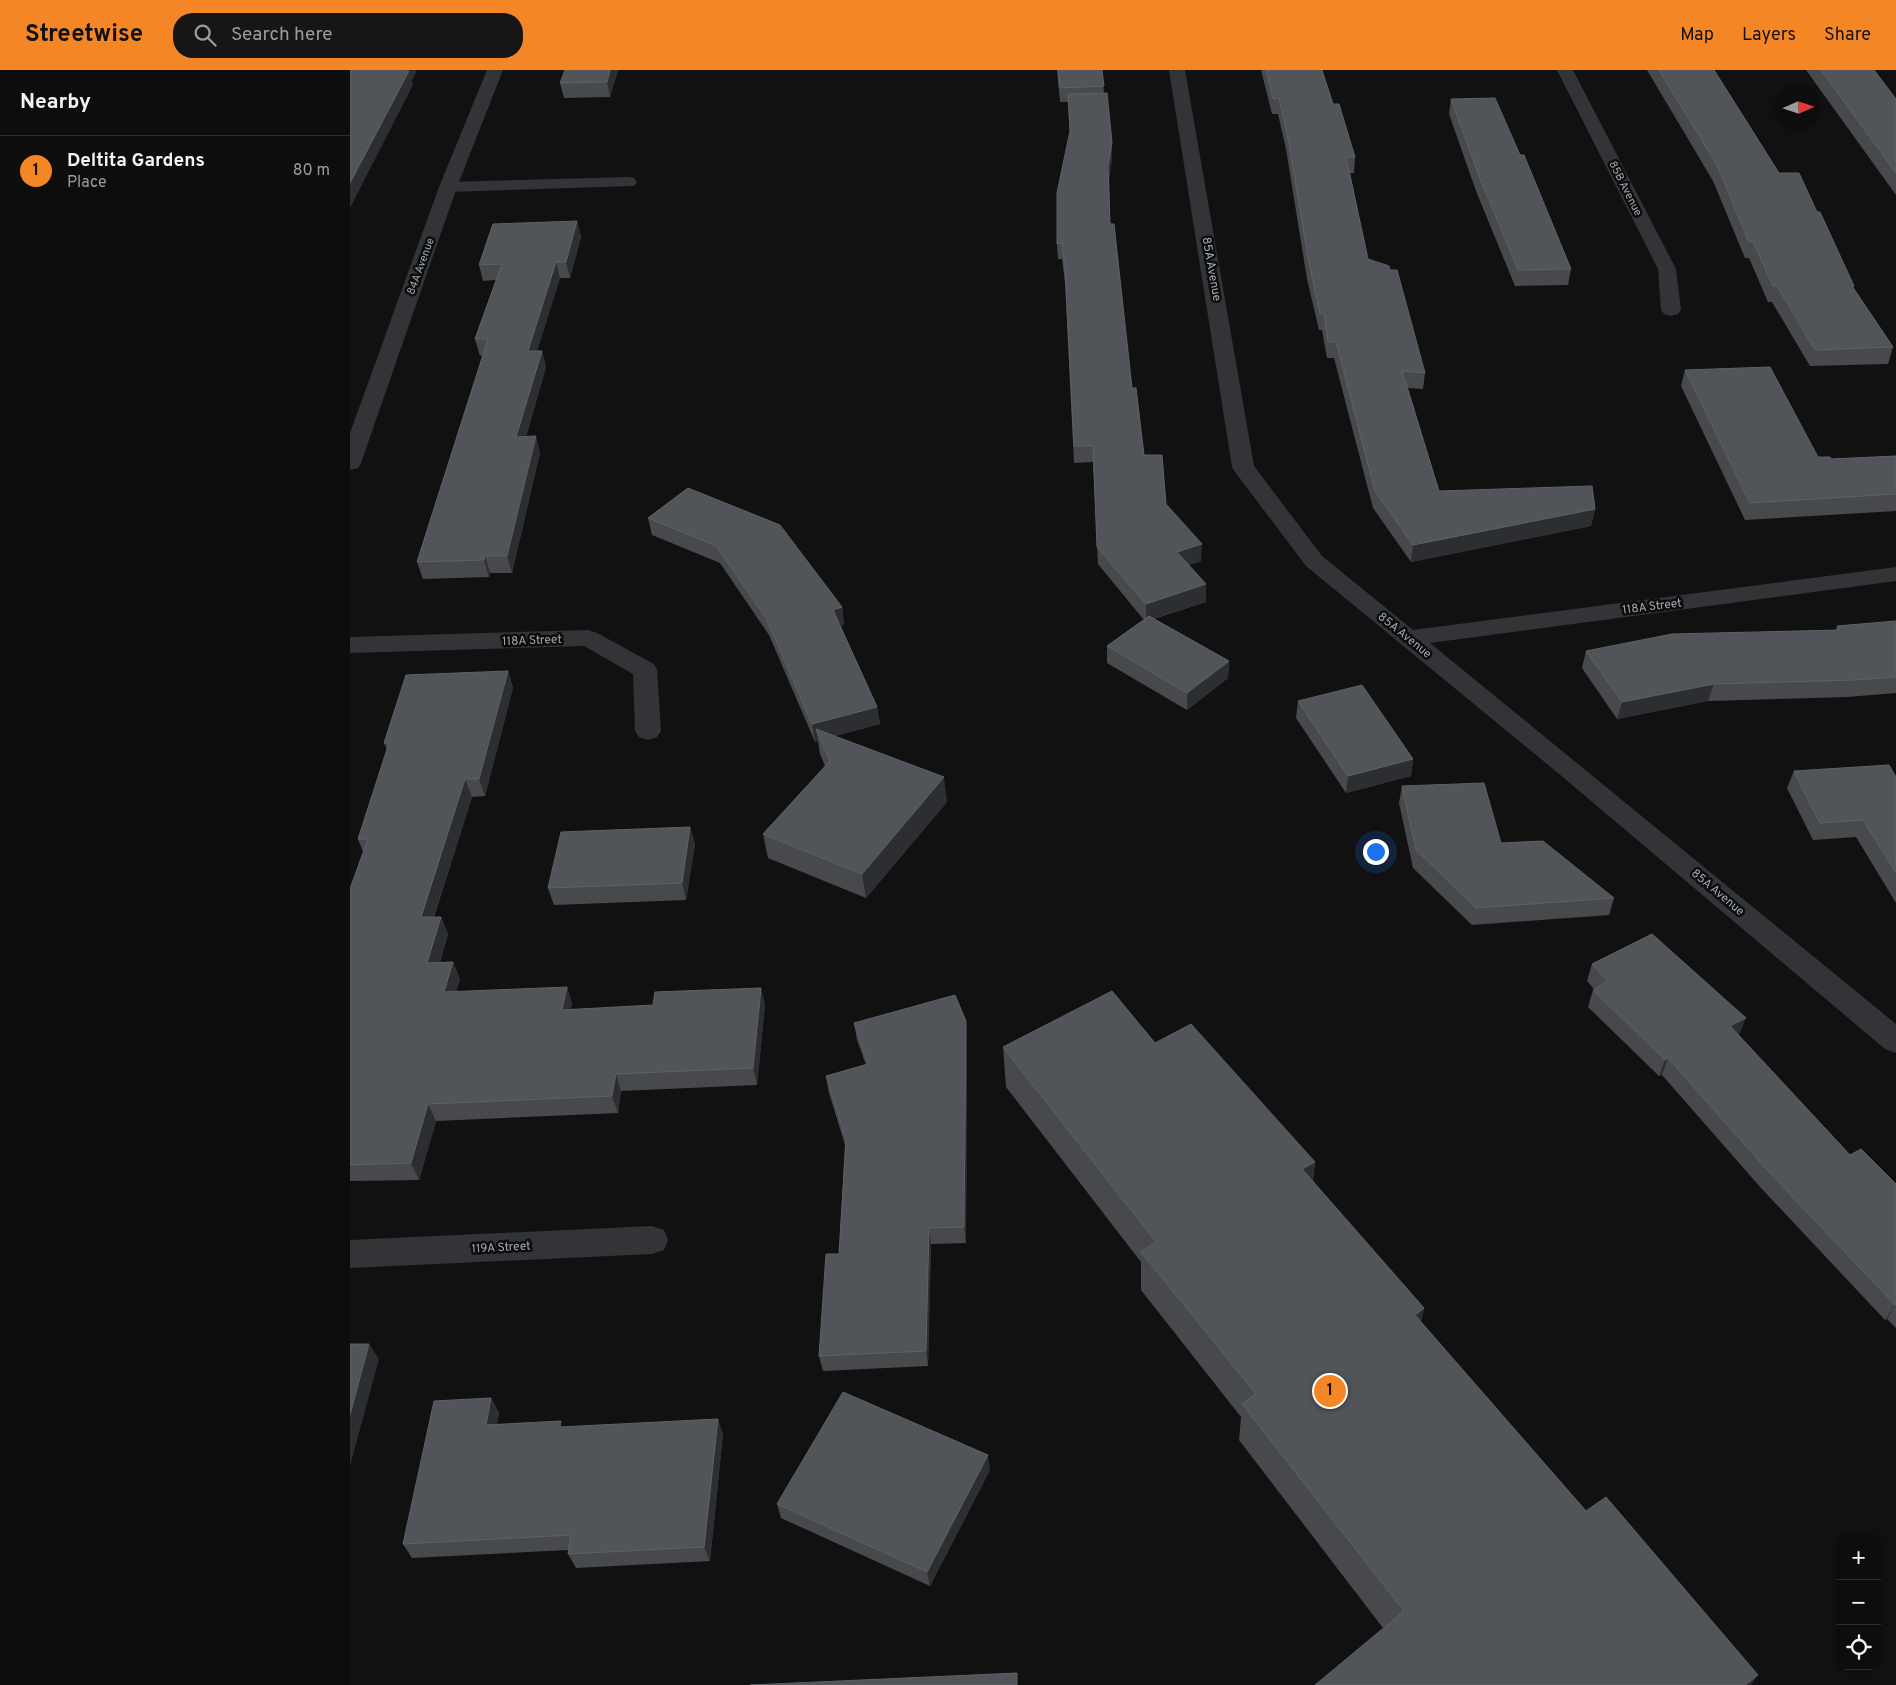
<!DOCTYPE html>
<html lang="en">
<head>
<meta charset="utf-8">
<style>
  :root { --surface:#0d0d0e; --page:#161617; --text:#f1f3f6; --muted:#9a9c9e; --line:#2d2d2e; --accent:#f58626 }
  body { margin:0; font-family:Overpass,sans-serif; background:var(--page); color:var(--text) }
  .controls { position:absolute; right:15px; bottom:15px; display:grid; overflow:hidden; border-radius:10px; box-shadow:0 1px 4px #0004 }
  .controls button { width:45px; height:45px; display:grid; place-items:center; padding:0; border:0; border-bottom:1px solid var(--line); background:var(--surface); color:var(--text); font:25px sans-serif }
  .compass { position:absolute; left:1426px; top:15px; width:45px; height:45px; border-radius:50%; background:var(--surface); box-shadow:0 1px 4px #0004; rotate:87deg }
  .you { position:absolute; left:1025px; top:781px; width:18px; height:18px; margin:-12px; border:4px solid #fff; border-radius:50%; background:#1a73e8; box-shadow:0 0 0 8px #1a73e833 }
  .badge { display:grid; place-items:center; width:32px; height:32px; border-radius:50%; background:var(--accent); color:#111; font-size:16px; font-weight:700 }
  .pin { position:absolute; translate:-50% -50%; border:2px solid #fff; box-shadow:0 1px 5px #0006 }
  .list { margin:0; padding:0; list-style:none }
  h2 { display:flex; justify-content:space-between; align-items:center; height:65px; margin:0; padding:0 20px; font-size:21px }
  h2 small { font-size:16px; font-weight:400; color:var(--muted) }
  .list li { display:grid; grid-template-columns:32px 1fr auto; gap:15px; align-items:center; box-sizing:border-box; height:70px; padding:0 20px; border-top:1px solid var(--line) }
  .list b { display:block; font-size:19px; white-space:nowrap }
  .list p { margin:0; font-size:16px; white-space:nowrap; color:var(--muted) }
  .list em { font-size:16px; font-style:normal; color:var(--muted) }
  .icon { flex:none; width:28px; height:28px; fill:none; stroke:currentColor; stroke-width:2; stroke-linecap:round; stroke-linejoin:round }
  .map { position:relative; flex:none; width:1546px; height:1615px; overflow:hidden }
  header { display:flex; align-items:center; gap:30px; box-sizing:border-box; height:70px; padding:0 25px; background:var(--accent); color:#111 }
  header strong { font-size:24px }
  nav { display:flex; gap:28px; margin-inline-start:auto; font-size:18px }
  .search { width:350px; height:45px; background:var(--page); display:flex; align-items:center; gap:12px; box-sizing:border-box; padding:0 18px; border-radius:20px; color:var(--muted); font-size:19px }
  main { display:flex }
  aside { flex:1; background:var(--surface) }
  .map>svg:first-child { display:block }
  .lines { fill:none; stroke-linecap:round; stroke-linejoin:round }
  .lane { fill:#323437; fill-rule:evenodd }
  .street { fill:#323437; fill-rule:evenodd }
  .wall { fill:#47494d }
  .shaded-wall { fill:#2d2e31 }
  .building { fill:#515458; stroke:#5d6266 }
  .labels { text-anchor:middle; stroke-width:5; stroke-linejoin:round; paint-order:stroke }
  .far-street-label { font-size:11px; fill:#a2abb3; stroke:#0c0c0d }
  .street-label { font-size:12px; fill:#a2abb3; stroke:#0c0c0d }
</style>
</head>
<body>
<header>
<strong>Streetwise</strong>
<div class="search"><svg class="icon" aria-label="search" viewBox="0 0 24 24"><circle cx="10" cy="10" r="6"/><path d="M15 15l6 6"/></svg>Search here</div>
<nav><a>Map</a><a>Layers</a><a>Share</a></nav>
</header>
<main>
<aside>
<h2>Nearby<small></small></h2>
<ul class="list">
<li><span class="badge">1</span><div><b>Deltita Gardens</b><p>Place</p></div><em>80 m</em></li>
</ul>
</aside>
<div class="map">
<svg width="1546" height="1615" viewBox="0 0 1546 1615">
  <rect width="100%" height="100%" fill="#111112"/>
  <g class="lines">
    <!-- lane -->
    <path class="lane" d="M278,107L284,108L287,112L284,116L98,122L92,121L89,117L92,113L98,112Z"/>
    <!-- street -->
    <path class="street" d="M137,0H153L107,117L11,393L8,398L0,400V363L89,117Z
      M819,0H835L904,396L972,486L1063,560L1546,497V511L1080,573L1546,954V983L1535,979L1208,703L956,496L885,402L882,397Z
      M1207,0H1223L1326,199L1331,240L1328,244L1321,246L1314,244L1311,240L1308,199Z
      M238,560L247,563L304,594L307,600L311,661L307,667L298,670L289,667L285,661L283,604L234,576L0,583V567Z
      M302,1156L314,1160L318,1170L314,1180L302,1184L0,1198V1170Z"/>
  </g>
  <!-- wall -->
  <path class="wall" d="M215,0H268L260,27L214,28L210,13Z
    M707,0H752L754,23L762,87L759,110L760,154L782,318L794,385L816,434L851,491L839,495L856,532L804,549L879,591L878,608L837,640L757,593V576L794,550L748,494L743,392L724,393L715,213L712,189H708L707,174L720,63L718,32H710Z
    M911,0H972L983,34L1005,87L1004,103H1000L1018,189L1075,303L1073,319L1058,318L1089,421L1245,439L1241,456L1061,492L1023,438L984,288H977L972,260H969L957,209L936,79L928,44H922Z
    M1297,0H1364L1429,103L1467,142L1504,216L1503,218L1543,277L1538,294L1460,296L1422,232H1418L1399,188H1395L1363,111Z
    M1456,0H1524L1546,29V125Z
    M1101,29L1170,85L1221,199L1218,215L1165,216L1126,121L1099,44Z
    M227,151L231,167L220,208H210L187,281H192L196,297L176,367L190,383L162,503H140L139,507L73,509L67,492L133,285L130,286L125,269L146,210L133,211L129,195Z
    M1335,300L1468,387L1481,389L1546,386V441L1395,450L1331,316Z
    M338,418L492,537L494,554L490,556L527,637L530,654L485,666L597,732L516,828L418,788L413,764L475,696L470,684L468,671L465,672L419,565L370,493L302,465L298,448Z
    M1546,551V623L1497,627L1358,631L1267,649L1232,598L1236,581L1486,560L1487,556Z
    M158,601L163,618L135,726L122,727L84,847H91L98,864L90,893L103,892L110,909L106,922L217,917L222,934L221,939L415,934L407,1015L271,1021L268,1043L86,1051L69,1110L0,1111V819L13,782L8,769L37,680L34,673Z
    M948,631L1063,689L1061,706L996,723L946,648Z
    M1444,701L1546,707V833L1506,767L1463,770L1437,718Z
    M1052,716L1151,773L1264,828L1259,845L1122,855L1063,798L1049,733Z
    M340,757L345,774L336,830L204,835L198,818Z
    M1242,894L1389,965L1500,1085L1546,1114V1258L1537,1249L1535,1250L1411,1118L1312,1005L1309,1006L1238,937L1243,920L1244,919L1237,911Z
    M504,953L617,968L616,1173L581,1174L578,1296L473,1301L469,1286L489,1184L495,1075L479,1023L476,1006L516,995L507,970Z
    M805,973L965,1092L963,1111L1074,1238L1071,1252L1236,1441L1408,1605L1033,1558L889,1370L891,1347L791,1220V1192L656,1017L653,977Z
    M141,1328L149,1343L147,1354L373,1364L360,1491L226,1498L218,1484L219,1480L62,1488L53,1474Z
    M640,1400L580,1516L431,1448L427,1434Z"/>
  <!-- shaded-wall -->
  <path class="shaded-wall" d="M56,0H67L62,11L63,15L0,138V113Z
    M260,0H268L260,27L257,12Z
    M762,72V87L759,111L758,96Z
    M227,151L231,167L220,208L216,192Z
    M206,192L210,208L182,297L178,281Z
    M192,281L196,297L171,384L166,367Z
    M186,366L190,383L162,503L157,486Z
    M1245,439L1241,456L1061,492L1063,475Z
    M852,474L851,491L827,499V482Z
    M135,486L140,503L139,507L134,490Z
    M856,514V532L796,551V534Z
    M492,537L494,554L485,557L483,540Z
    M879,591L878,608L837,640V623Z
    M158,601L163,618L135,726L129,709Z
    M1364,614L1358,631L1267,649L1272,632Z
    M527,637L530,654L471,670L466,659L468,671L465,672L462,654Z
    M1063,689L1061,706L996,723L998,706Z
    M594,707L597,732L516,828L512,804Z
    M115,709L122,727L78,864L71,847Z
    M340,757L345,774L336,830L332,813Z
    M91,847L98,864L85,910L77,893Z
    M103,892L110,909L101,939L94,922Z
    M217,917L222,934L218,957L212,940Z
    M411,918L415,934L407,1015L403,998Z
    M1396,948L1389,965L1373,973L1380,956Z
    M616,951L617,968L616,1173L614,1157Z
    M1318,988L1312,1005L1309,1006L1315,990Z
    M266,1004L271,1021L268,1043L262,1026Z
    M78,1034L86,1051L69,1110L61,1093Z
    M965,1092L960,1131L952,1099Z
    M579,1158L581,1174L578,1296L576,1281Z
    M1546,1234L1537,1249L1535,1250L1545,1235Z
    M1074,1238L1065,1275V1245Z
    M19,1274L29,1289L0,1396V1345Z
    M141,1328L149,1343L144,1370L136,1355Z
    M368,1349L373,1364L360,1491L354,1477Z
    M638,1385L640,1400L580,1516L577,1502Z
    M1408,1605L1401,1615H1395Z"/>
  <!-- building -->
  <path class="building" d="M0,0H56V1H59L0,113Z
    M215,0H260L257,12L210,13Z
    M708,0H752L754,16L710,18Z
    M916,0H972L983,34H989L1005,87H996L1018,189L1039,196L1040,200H1047L1075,303L1052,301L1089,421L1242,416L1245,439L1063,475L1025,421L986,272H978L974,244H970L959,193L937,63L929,28L923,29Z
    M1309,0H1364L1429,103H1449L1467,142H1470L1504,216H1502L1543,277L1465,280L1427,216H1423L1403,172H1399L1367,95Z
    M1471,0H1524L1546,29V103Z
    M757,23L762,72L758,96L760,154H764L782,318H786L794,385H812L816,434L852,474L827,482L856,514L796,534L747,477L743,376H724L715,197L712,173L707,174V123L720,61L718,24Z
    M1145,28L1170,85H1174L1221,199L1168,200L1129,106L1101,29Z
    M227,151L216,192H206L178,281H192L166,367L186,366L157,486H135L134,490L67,492L138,269H125L152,194L129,195L143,154Z
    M1420,297L1468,387H1480L1481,389L1546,386V424L1400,433L1335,300Z
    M338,418L430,455L492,537L483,540L527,637L462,654L416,548L366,476L298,448Z
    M799,546L879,591L837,623L757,576Z
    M1546,551V607L1504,610L1364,614L1272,632L1236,581L1322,564L1490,560L1487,556Z
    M158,601L129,709H115L71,847H91L77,893L103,892L94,922L217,917L212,940L303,935L305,922L411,918L403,998L266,1004L262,1026L78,1034L61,1093L0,1095V819L18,769H8L39,673H34L56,605Z
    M1012,615L1063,689L998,706L948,631Z
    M466,659L594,707L512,804L413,764L480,691Z
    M1539,695L1546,707V803L1513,750L1470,753L1444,701Z
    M1134,713L1151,773L1193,771L1264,828L1126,838L1066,780L1052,716Z
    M340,757L332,813L198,818L211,762Z
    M1302,864L1396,948L1380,956L1500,1085L1511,1079L1546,1114V1234L1545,1235L1418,1101L1318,988L1315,990L1243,920L1258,911L1242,894Z
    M762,921L805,973L841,954L965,1092L952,1099L1074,1238L1065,1245L1236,1441L1256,1427L1408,1605L1395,1615H965L1054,1541L892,1334L906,1324L791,1182L806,1172L653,977Z
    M605,925L616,951L614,1157L579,1158L576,1281L469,1286L476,1184H489L496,1070L476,1006L518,994L504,953Z
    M0,1274H19L0,1345Z
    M493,1322L638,1385L577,1502L427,1434Z
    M141,1328L136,1355L211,1351L210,1357L368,1349L354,1477L218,1484L221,1465L53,1474L84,1331Z
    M667,1603V1615H400Z"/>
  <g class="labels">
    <!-- far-street labels -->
    <g class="far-street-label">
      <text transform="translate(1276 118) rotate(63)" y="4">85B Avenue</text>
      <text transform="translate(70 196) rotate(-70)" y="4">84A Avenue</text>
    </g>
    <!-- street labels -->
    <g class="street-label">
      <text transform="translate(862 199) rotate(80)" y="4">85A Avenue</text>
      <text transform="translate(1302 536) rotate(-7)" y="4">118A Street</text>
      <text transform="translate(1055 565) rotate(39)" y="4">85A Avenue</text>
      <text transform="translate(182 570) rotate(-2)" y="4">118A Street</text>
      <text transform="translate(1368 822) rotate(40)" y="4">85A Avenue</text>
      <text transform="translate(151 1177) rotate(-3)" y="4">119A Street</text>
    </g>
  </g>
</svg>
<div class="controls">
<button>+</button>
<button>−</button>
<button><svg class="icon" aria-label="locate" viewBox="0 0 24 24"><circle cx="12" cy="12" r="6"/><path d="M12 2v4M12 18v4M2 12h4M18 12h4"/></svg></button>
</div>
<svg class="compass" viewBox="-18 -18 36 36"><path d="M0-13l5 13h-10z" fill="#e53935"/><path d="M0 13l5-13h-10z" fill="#9a9c9e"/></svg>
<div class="you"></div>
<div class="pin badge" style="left:980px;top:1321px">1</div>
</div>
</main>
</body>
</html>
